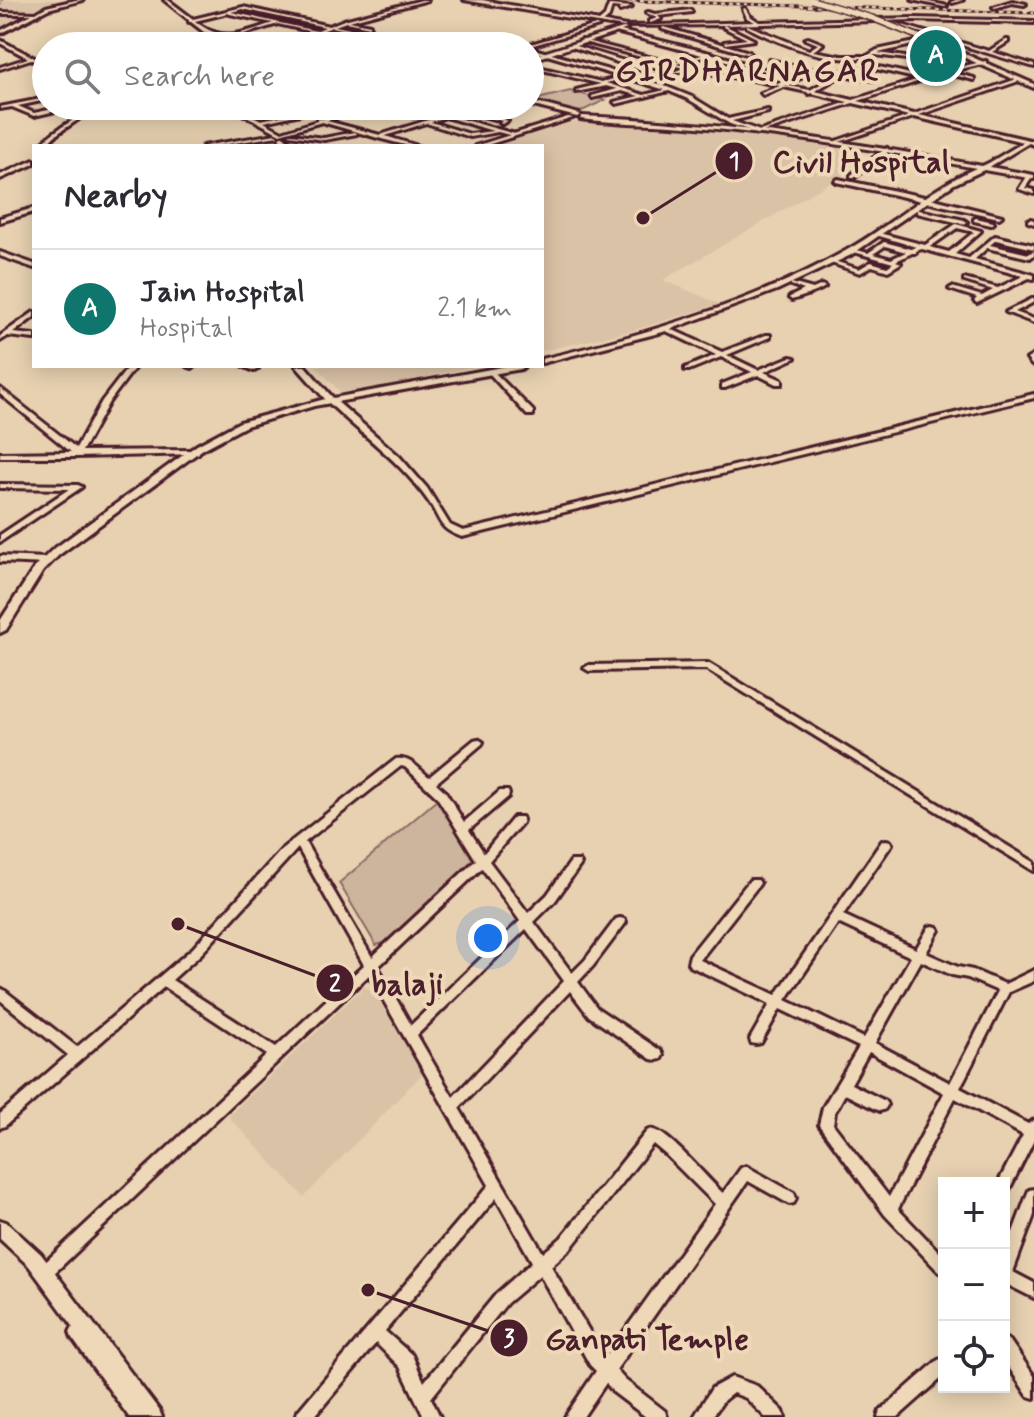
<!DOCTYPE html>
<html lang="en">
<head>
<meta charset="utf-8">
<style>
  :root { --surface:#fff; --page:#f7f7f7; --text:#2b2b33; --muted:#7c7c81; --line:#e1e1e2; --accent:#0f766e }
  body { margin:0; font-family:Mynerve,sans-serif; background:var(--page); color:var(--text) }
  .controls { position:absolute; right:24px; bottom:24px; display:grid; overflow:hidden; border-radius:0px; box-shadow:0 4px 20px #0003 }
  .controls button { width:72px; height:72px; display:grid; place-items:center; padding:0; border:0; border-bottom:2px solid var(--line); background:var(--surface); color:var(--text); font:40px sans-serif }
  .you { position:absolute; left:488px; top:938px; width:28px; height:28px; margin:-20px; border:6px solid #fff; border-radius:50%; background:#1a73e8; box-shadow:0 0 0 12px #1a73e833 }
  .badge { display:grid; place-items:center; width:52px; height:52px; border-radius:50%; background:var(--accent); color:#fff; font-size:26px; font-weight:700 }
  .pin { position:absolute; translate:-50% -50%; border:4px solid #fff; box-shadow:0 2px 8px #0006 }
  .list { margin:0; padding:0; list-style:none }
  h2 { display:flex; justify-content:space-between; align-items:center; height:104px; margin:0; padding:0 32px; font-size:34px }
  h2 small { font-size:26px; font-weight:400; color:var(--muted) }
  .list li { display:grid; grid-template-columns:52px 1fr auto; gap:24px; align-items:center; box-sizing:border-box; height:120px; padding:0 32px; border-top:2px solid var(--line) }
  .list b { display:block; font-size:30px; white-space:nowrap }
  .list p { margin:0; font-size:26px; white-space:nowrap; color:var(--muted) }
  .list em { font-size:26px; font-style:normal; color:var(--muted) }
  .icon { flex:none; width:44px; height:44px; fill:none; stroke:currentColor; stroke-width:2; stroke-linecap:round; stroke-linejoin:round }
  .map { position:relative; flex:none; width:1034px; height:1417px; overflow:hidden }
  .search { position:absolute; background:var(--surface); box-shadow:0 4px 20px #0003; left:32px; top:32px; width:512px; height:88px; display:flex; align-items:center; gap:20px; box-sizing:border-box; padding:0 28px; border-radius:44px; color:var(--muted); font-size:30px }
  .panel { position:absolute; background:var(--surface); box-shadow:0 4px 20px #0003; left:32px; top:144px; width:512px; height:224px; border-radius:0px }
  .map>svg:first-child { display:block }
  .built { fill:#dac2a6 }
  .green { fill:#cdb49c; stroke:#8c6a64; stroke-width:2 }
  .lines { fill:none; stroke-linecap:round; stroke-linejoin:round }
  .minor-casing { stroke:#4a1f2b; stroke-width:6 }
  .major-casing { stroke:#4a1f2b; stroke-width:6 }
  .minor { fill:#eed8b7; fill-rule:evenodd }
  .major { fill:#eed8b7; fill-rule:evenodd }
  .rail-casing { stroke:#4a1f2b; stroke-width:3 }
  .rail { stroke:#eed8b7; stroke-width:2; stroke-dasharray:4; stroke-linecap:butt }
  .major-bridge-casing { stroke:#4a1f2b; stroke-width:8; stroke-linecap:butt }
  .major-bridge { stroke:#eed8b7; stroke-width:5 }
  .labels { text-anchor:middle; stroke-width:8; stroke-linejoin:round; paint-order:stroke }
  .far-district-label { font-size:32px; font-weight:bold; letter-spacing:2px; fill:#4a1f2b; stroke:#eed8b7 }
  .leader { fill:none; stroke:#4a1f2b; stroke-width:3 }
  .callout-dot { fill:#4a1f2b; stroke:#eed8b7; stroke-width:3 }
  .mark-label { font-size:24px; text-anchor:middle; font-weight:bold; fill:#fff }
  .callout-label { font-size:32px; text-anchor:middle; font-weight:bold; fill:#4a1f2b; stroke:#eed8b7; stroke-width:8; stroke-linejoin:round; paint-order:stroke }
</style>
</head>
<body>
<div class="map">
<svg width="1034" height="1417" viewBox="0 0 1034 1417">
  <rect width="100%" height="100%" fill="#e7d1b1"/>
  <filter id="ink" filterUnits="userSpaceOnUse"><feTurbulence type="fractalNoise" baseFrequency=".0125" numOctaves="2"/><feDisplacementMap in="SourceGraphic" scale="16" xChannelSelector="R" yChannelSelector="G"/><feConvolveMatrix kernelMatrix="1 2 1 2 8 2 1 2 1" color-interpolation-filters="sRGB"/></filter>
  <g filter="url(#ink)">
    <!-- built -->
    <path class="built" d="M0,0H67L47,5L0,28Z
      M584,119L662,121L856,148L846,160V173L663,280L720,304L631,331L542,351V146H490Z
      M316,366H475L343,395Z
      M364,987L372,990L424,1072L304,1197L228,1116Z"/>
    <!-- green -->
    <path class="green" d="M570,91L605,100L580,112L530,101Z
      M438,799L473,860L384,943L376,945L339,883Z"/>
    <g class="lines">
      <defs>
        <path id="minor" d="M76,0H83L48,9L0,34V31L32,14H0V12L36,13L46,7Z
          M164,0H168L193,19L243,7L329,26L344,20L422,0H428L349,21L370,25V27L346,22L335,26L407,41L408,43L332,27L285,46H279L313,32L278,24L234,37L265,46H258L220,36L195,42L200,46H195L191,41L216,35L204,32L191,22H189V20ZM243,9L325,27L316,31L231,12ZM228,13L230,14L273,23C241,33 224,44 195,21Z
          M464,0H473L599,21L605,16L609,5L632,7L620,11L619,9L623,8L612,7L609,17L603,22L611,23L610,25Z
          M912,0H920L947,6L945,7Z
          M956,0H963L953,3L951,2Z
          M1012,1L1026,4L1024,5L1012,3L995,8L993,7Z
          M745,8L750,16L759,22L913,18L1034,21V23L913,20L724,25L754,40L725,44L724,42L747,39L723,27L724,25L626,26L755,22L747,18L743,9Z
          M691,10L692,12L658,16L661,19L650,23L649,21L657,18L646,13L648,12L655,14Z
          M892,22L989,51L1006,40H1008V42L992,52L1034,65V67L892,24Z
          M596,25L599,26L530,46H524Z
          M747,25L809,50L818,44L805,39L808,38L823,44L813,51L841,56H867L877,50L925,40V42L878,53L905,57L907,59L875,55L861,63L924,77L942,71L911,63V61L946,70L986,61V63L949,72L974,78V80L945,73L858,101L914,114L1020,78L1022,80L919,115L1034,141V145L1029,143L989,167L986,165L987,164L1024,142L914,117L836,143V141L909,116L853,103L757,134L755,132L730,124L688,99L669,91L616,104L614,102L639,96L622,91L592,98V96L617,89L606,86L576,92V90L601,84L530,67V65L601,82L622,77L530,50V48L662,85L692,97L728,119L768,110V112L732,121L760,131L848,102L811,93L809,94L807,92L784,87L763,95L761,93L780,86L754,80L708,74L689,69L667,76L641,70L569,46L572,45L667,74L684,68L580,41L582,40L672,63L702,55L616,32L617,30L710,53L775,72L773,73L707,56L676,64L708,72L754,78L779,83L804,74L806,76L784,85L810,90L833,77L769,62V60L836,75L864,58C855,58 846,59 838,58C806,54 775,41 747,27ZM858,65H859L919,79L853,100L815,91L837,78H842L840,76L842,75L874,80L872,78L845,73ZM627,78L665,90L644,95L606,83Z
          M663,27L749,52L750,53L747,54L662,29Z
          M450,34L484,41L486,42L478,46H472L480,42L449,36Z
          M397,36L420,37L422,38H396Z
          M366,39L393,45L394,46H387L365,41Z
          M0,40L46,64V67L31,59L0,69V67L28,58L0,43Z
          M205,43L231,45L233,46L204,45Z
          M46,98V100L18,106L34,113L58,108L60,110L34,116L12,107L0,109V107Z
          M89,106H93C80,123 58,128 46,146H40C53,128 75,123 89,106Z
          M133,106H138L137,108L149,113L147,114L132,109Z
          M211,106C231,106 243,111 261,120L300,112V114L264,122L282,132L317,121V119H322L362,106H369L327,121L380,135L441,116L410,106H417L446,114L464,109L491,116L521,106H528L496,117L508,121L502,124L500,123L502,121L464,111L451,116L515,134L513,136L498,132L470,137L426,123L385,136L418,146H409L378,138L322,122L280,134L239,112ZM446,117L493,131L470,134L431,122Z
          M291,106H298L318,112L316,113Z
          M390,106H398L422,113L413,117L411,116L415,113Z
          M355,132L357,134L324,140L289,135L291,134L324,138Z
          M276,134L278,136L216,146H203Z
          M281,136H283L295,146H289L279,138Z
          M887,148L889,151L855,177H851V175Z
          M34,160V164L0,179V175Z
          M1028,175L1033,176L1025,188L1034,190V194L1019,189Z
          M838,179L934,199L1002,216L999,218L836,182L835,181Z
          M34,208V212L0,222V218Z
          M919,210L964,220L967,222L964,224L917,213V211Z
          M976,218L993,222L994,223L991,225L974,221V219Z
          M1030,219L1034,220V224L1028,222V220Z
          M956,224L981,231L955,254L969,258L995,236L1034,245V249L996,240L990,245L1029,254L1034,250V255L1030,258L987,248L975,259L1031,274L1034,275V279L1029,278L977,303L974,301L977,298L949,289L952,287L982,296L993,290L964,281V279L998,288L1023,276L922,249L916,251V253H912L896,261L901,263L888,271L872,266L860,273L831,263L834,261L859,269L871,262L887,267L893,263L854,252L857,250L868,253L884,242L911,249L916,247L876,235L879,233L925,245ZM957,228L974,232L949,252L930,247ZM885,246L906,252L891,259L873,254Z
          M791,283L813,289L822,285L825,287C816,293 803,296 792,300L789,298L790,297L804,290L791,285Z
          M1034,298V302L1015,312L1034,319V323L1006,312Z
          M34,312V317L13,333L34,335V339L8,336L0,341V336Z
          M662,327H666L722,352L766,335H770V337L727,355L758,370L790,357L795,358L764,372L782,380V384H776L758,375L725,388H722V384L752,372L721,357L689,370H685V368L716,355L662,329Z
          M1034,355V366L1032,365L1027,359Z
          M129,366H136L109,402L82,451L195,450L199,452L198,454L76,457H0V453L71,452L0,394V388L76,448L102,401Z
          M186,366H195L192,368Z
          M243,366H252L258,369L254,371Z
          M489,371H493L533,411V415H527L489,373Z
          M1034,394V398L462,537C438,528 442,522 429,502C400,460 363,436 327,401L334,399L399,456L427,488L450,525L463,531Z
          M0,484L78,485L82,487L0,542V535L69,489L0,488Z
          M0,556L47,558L51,561L47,564L0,562Z
          M708,663L1034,862V871L706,669L589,671L584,668L589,665Z
          M478,739L483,742L482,744L436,783L445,791L464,822L500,791H508L509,794L508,797L469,830L484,853L514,817H522L523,820L522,823L489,861L528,913L547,895L571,861H579L581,864L579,867L555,901L534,922L572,973L585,960L616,919L620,918L624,919L626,922L624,925L593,966L578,982L597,1008L661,1051L663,1055L661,1059L656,1060L651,1059L589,1016L570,991L459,1108L543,1253L561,1238L647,1131C649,1130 651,1129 653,1130C669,1132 709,1181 723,1193L741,1168L746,1166L794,1193L796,1198L794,1203L789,1204L748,1181L616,1370L625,1380L665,1411L667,1417H646L613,1392L606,1383L583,1417H565L596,1371L590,1365L540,1275L507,1303L431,1398L440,1417H424L400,1367L376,1343L314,1417H296L298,1411L489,1185L369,975L49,1278L44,1280L39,1278L37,1273L39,1268L267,1055L164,987L5,1126L0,1128V1114L68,1055L0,1000V988L4,990L77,1047L193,948L284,847L396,759C410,757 419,769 429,777L474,740ZM401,766L405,767L437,797L476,860L372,957L305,842ZM298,848L364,965L276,1047L172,980L201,954ZM482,868L520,921L411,1025L378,967ZM526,929L564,981L453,1097L417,1035ZM653,1144L666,1155L715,1204L605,1358L551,1266L571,1248ZM496,1198L532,1262L497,1293L424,1382L412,1355L385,1331Z
          M886,840L890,841L892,844L843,915L916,949L929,927L933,926L937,927L939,930L926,953L958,967L973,970L1005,984L1034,970V981L1009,992L960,1088L1028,1124L1034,1120V1140L1009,1190L1004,1192V1183H998L1023,1135L955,1098L898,1209L944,1257V1274L939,1272L885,1215L819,1125L823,1107L859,1047L780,1009L761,1043L756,1044L751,1043L750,1039L770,1004L690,966L688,963L690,955L750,880H758L760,883L758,886L700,960L776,995L882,841ZM838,923L911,957L864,1038L786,1000ZM921,961L952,975L968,978L998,991L950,1083L875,1043ZM869,1052L944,1093L889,1197L833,1124L835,1112L845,1094L875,1109L880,1111L885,1109L887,1105L885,1101L851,1084Z
          M1034,1189V1215L1013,1272L1034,1283V1298L1004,1283V1256L1027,1195L1029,1190Z
          M1004,1338L1010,1341L1034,1376V1398L1028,1396L1004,1360Z
          M944,1358V1376L898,1417H878L880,1411L938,1360Z
          M732,1377L757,1386L783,1411L785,1417H765L746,1398L733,1393L724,1400L712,1417H694L712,1388Z"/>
        <path id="major" d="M472,0H482L626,26L624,27Z
          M623,28L627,29L530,61V57Z
          M949,47L1034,84V88L947,50Z
          M530,101L579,114L580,115L577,117L530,105Z
          M582,116C717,122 850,141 982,166L989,163L992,165L990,167L1034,175V179L984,170L954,184L851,255L777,290L663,332L542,363V359C647,334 753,303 847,250C892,225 929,189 976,168C884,151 791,136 697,127C658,123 618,124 580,119Z
          M568,117L573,118L484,146H475Z
          M0,252L34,264V268L0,256Z
          M296,366H305L333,398L507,366H525L521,369L314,406L246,426L203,449L59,555L43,571L6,630L0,633V621L35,567L51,551L197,445L240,422L325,399Z
          M0,1220L6,1222L41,1254L159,1410L162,1417H129L72,1338L70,1332L73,1326L29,1266L0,1239Z"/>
      </defs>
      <!-- minor casing -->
      <use href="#minor" class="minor-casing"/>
      <!-- major casing -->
      <use href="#major" class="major-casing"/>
      <!-- minor -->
      <use href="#minor" class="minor"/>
      <!-- major -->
      <use href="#major" class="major"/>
      <defs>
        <path id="rail" d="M608,0L1034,13
          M0,4L1,0"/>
      </defs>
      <!-- rail casing -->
      <use href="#rail" class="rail-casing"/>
      <!-- rail -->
      <use href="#rail" class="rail"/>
      <defs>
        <path id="major-bridge" d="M812,0L872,18L949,49"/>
      </defs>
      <!-- major-bridge casing -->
      <use href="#major-bridge" class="major-bridge-casing"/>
      <!-- major-bridge -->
      <use href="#major-bridge" class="major-bridge"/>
    </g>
  </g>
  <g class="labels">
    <!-- far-district labels -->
    <g class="far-district-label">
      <text x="748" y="81">GIRDHARNAGAR</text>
    </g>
  </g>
  <!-- callouts -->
  <path class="leader" d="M643 218L734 161M178 924L335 983M368 1290L509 1338"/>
  <g class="callout-dot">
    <circle cx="643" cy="218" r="8"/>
    <circle cx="178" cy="924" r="8"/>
    <circle cx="368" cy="1290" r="8"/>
    <circle cx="734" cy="161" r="20"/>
    <circle cx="335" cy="983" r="20"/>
    <circle cx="509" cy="1338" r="20"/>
  </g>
  <g class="mark-label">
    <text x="734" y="169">1</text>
    <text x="335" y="991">2</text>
    <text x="509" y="1346">3</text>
  </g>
  <g class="callout-label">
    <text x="861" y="172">Civil Hospital</text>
    <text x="407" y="994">balaji</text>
    <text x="647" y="1349">Ganpati Temple</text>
  </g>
</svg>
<div class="controls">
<button>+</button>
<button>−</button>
<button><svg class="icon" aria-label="locate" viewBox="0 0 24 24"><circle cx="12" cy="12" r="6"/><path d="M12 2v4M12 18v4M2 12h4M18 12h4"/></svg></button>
</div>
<div class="you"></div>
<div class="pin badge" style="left:936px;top:56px">A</div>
<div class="search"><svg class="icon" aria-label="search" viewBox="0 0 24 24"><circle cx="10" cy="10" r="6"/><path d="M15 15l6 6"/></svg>Search here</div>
<section class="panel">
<h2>Nearby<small></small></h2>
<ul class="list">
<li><span class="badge">A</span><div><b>Jain Hospital</b><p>Hospital</p></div><em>2.1 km</em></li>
</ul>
</section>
</div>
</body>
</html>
